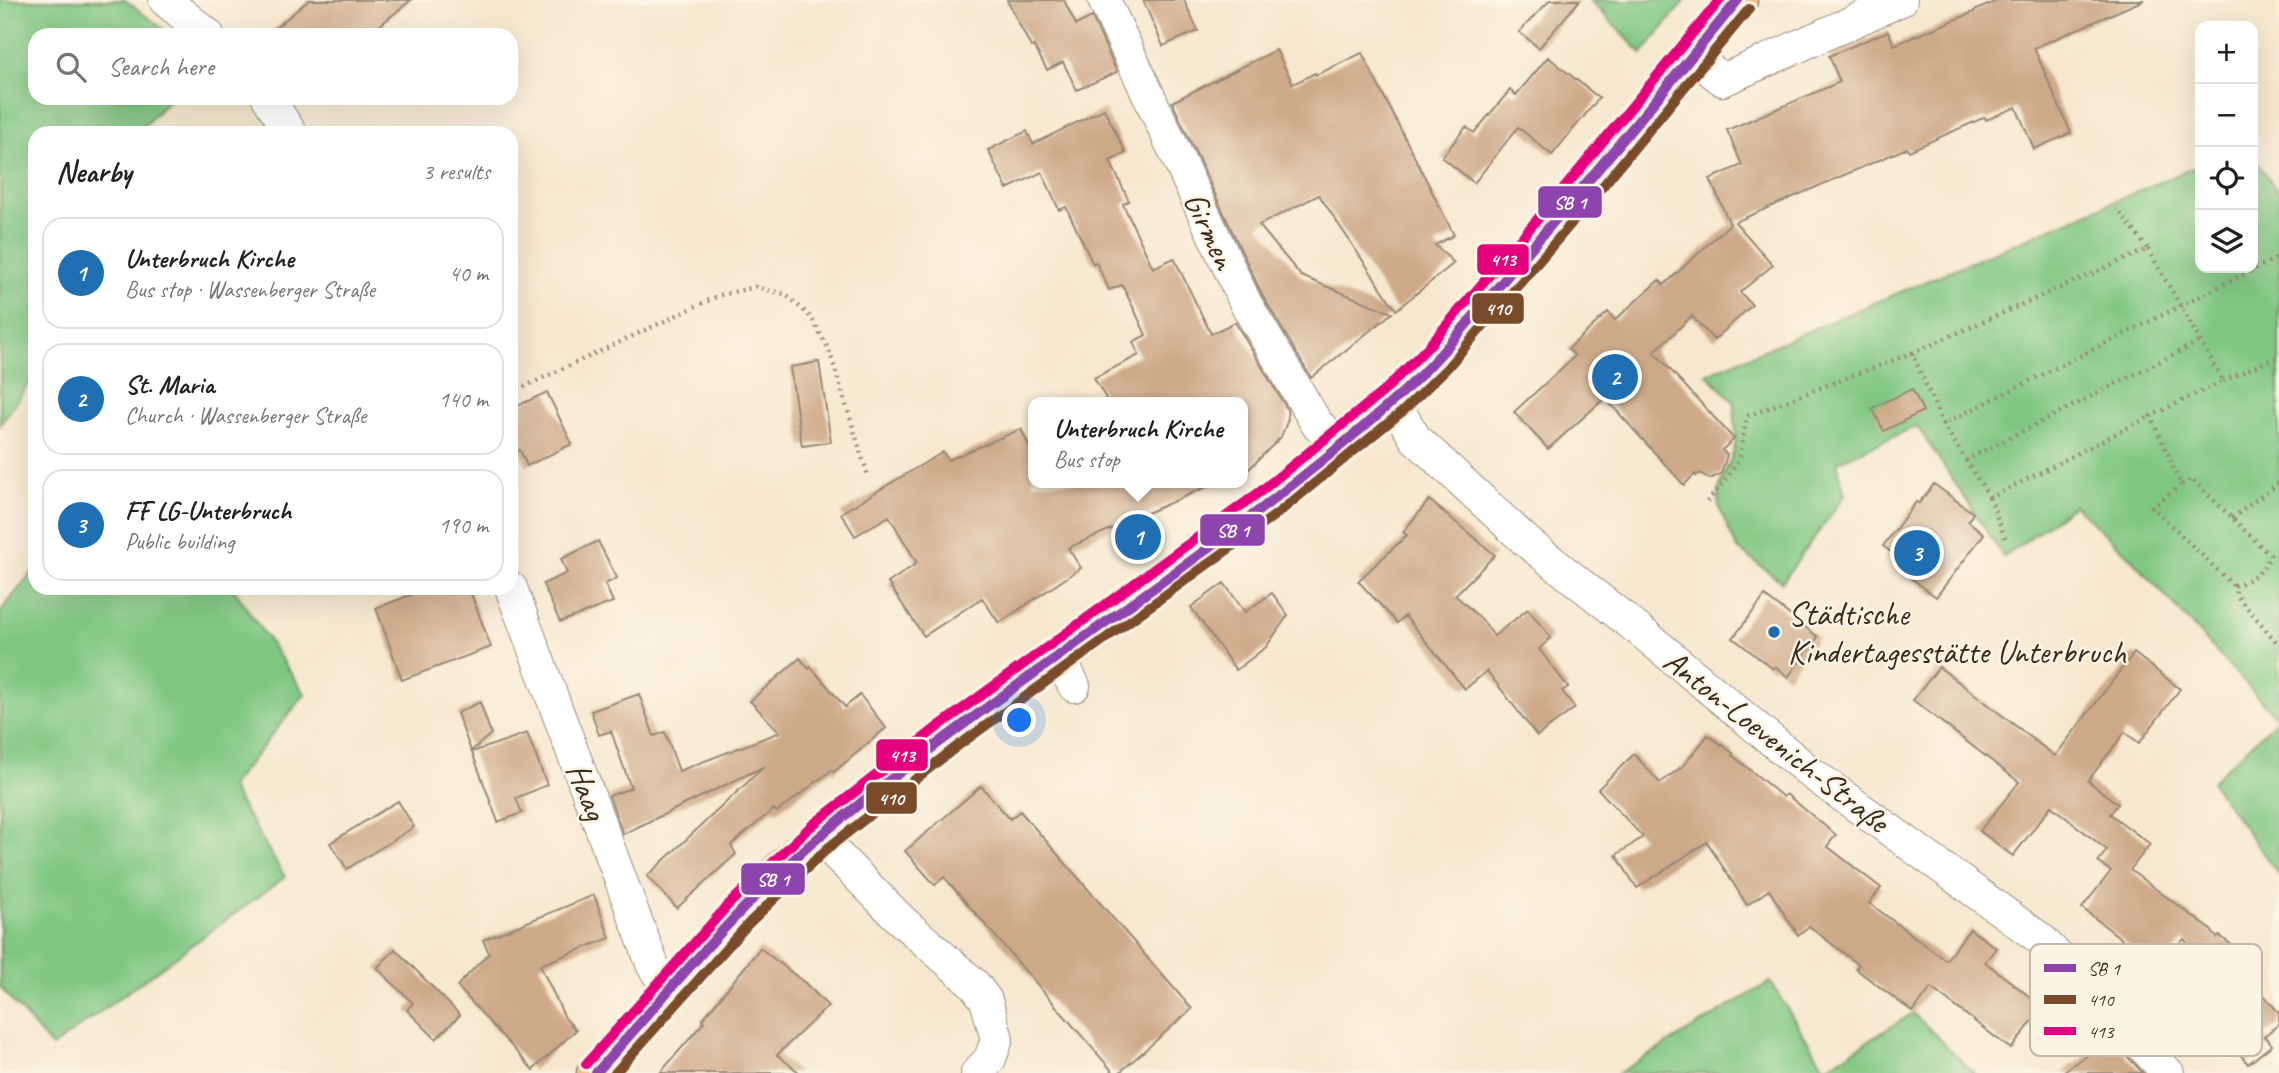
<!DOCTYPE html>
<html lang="en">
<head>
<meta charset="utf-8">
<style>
  :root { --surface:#fff; --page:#f2f2f2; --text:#202124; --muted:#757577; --line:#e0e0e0; --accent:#1f6fb2 }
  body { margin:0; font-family:Caveat,sans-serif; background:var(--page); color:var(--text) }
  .controls { position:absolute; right:21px; top:21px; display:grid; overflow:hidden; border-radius:14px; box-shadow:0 7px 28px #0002 }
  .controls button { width:63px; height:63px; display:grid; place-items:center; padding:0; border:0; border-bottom:2px solid var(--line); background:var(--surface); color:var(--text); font:35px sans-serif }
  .you { position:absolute; left:1020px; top:721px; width:24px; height:24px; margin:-18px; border:5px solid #fff; border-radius:50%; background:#1a73e8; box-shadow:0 0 0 10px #1a73e833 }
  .badge { display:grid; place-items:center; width:46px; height:46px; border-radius:50%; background:var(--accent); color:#fff; font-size:23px; font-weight:700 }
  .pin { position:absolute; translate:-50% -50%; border:4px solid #fff; box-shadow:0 2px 7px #0006 }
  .popup { position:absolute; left:1028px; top:397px; width:220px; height:91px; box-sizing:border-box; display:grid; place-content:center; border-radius:14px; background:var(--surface); filter:drop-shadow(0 2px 5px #0005); font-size:23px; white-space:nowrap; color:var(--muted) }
  .popup b { font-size:26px; color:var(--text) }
  .popup::after { content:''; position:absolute; left:50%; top:100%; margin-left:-14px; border:14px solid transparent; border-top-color:var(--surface) }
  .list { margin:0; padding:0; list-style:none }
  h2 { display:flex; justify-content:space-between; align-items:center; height:91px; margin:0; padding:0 28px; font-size:30px }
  h2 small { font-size:23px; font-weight:400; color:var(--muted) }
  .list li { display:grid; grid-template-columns:46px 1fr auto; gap:21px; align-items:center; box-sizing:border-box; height:112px; margin:0 14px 14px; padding:0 14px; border:2px solid var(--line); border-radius:21px }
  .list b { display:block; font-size:26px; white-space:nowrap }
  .list p { margin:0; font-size:23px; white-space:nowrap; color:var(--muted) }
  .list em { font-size:23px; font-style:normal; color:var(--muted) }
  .icon { flex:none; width:38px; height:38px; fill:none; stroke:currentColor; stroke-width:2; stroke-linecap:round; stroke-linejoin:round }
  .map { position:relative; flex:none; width:2279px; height:1073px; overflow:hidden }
  .search { position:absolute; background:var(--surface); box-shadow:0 7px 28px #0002; left:28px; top:28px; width:490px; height:77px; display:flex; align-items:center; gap:18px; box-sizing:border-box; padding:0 24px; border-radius:21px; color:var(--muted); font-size:26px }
  .panel { position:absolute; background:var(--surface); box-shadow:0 7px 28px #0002; left:28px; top:126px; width:490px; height:469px; border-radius:21px }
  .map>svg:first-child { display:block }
  .green { fill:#80c782; stroke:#5e7850; stroke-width:2 }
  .building { fill:#cea988 }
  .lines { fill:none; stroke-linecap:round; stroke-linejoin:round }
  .minor-casing { stroke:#988977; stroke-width:34 }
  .major-casing { stroke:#988977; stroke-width:41 }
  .path { stroke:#988977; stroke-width:4.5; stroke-dasharray:2 5; stroke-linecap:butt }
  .minor { stroke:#fff; stroke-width:32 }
  .major { stroke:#f7be87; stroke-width:38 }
  .bus-1-casing { stroke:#fcf5e5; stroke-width:16 }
  .bus-2-casing { stroke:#fcf5e5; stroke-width:16 }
  .bus-3-casing { stroke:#fcf5e5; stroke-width:16 }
  .bus-1 { stroke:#8e44ad; stroke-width:10 }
  .bus-2 { stroke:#7a4b2a; stroke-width:10 }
  .bus-3 { stroke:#e5007d; stroke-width:10 }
  .poi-dot { fill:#1f6fb2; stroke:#fcf5e5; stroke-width:2.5 }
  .labels { text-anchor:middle; stroke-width:5; stroke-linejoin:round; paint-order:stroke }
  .street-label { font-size:33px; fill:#3b2a1e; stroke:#fcf5e5 }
  .poi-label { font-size:33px; fill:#3b2a1e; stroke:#fcf5e5; text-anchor:start }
  .key { fill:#fcf5e5; stroke:#c2b8a9; stroke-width:2 }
  .key-label { font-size:19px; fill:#3b2a1e }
  .line-badge { stroke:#fcf5e5; stroke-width:2.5 }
  .badge-label { font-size:19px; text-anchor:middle; font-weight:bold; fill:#fff }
</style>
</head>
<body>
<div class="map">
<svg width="2279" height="1073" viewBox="0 0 2279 1073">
  <rect width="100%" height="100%" fill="#fcf5e5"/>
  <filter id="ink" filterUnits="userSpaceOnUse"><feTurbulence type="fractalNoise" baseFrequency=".0143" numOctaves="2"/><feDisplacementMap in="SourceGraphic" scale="14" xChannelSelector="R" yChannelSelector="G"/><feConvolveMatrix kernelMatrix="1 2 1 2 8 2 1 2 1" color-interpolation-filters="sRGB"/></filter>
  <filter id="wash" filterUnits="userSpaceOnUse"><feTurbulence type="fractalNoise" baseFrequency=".00686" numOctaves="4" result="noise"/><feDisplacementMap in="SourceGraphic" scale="28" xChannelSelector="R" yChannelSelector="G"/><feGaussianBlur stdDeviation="1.57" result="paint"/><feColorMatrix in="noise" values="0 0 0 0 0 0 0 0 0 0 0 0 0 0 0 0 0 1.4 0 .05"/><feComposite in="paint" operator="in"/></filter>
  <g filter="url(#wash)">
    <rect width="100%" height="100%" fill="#f6e8d0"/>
    <!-- green -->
    <path class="green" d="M0,0H125L171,35H35V98H171L137,133H35V296L33,300L35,302V375L0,425Z
      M1590,0H1685L1642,54Z
      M2253,157L2279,193V875L2211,782L2278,719L2128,555L2074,505L2004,557L1917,426L1837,462L1845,495L1782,582L1737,548L1720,510C1713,485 1730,468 1735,446C1737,433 1734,416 1734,402L1707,374L2200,165V268H2253Z
      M35,568V588H233L305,694L230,787L285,877L52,1047L0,987V612Z
      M1770,982L1825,1068L1913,1013L1974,1073H1619Z"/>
    <g id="blocks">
      <!-- building -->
      <path class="building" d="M309,0H411L368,35H267Z
        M1007,0H1064L1076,25L1092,17L1117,72L1077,90L1063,62L1047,70L1034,46L1031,47Z
        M1143,0H1184L1198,31L1163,46Z
        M1550,0H1580L1539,48L1519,32Z
        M1999,0H2144L2034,48L2071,133L2034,149L2016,107L1986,120L1985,117L1909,151L1907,148L1735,222L1773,265L1740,292L1752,305L1714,340L1692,316L1654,352L1734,439L1722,450L1727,455L1721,474L1710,479L1700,473L1696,476L1695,474L1684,485L1605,398L1548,449L1514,412L1575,356L1568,349L1608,312L1615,320L1659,280L1664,285L1730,224L1710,179L1742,165L1727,130L1840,82L1829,56L1888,31L1894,45L1974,12V11Z
        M1276,50L1293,84L1315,73L1316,75L1362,53L1454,235L1435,245L1454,263L1396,310L1319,195L1259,225L1301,276L1392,313L1311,378L1262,295L1172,102Z
        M1548,57L1599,98L1552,155L1518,127L1474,183L1442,157L1466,127L1474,133L1510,90L1516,95Z
        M1104,109L1126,153L1110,161L1129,201L1123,204L1153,268L1174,258L1211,334L1235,322L1287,409L1288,419L1281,437L1243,475V402H1108L1094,378L1139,355L1133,342L1146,335L1134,309L1122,285L1109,290L1096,262L1093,264L1066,207L1059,210L1042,172L1007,189L988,150L1027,131L1033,144Z
        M819,362L831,442L802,446L790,367Z
        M1912,389L1923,411L1884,431L1872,408Z
        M547,392L572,444L527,466L520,450L511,454V409Z
        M1021,429L1033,454V483H1215L1068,548L1081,568L999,623L982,598L924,636L888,583L917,563L889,516L855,536L841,513L943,452L948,460Z
        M1934,484L1973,513L1968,521L1984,534L1936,597L1898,568L1903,561L1883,546L1916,502L1919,503Z
        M1429,500L1495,555L1455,595L1483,621L1494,636L1528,609L1551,638L1539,649L1568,687L1562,691L1575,708L1537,736L1487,671L1465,689L1405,616L1397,623L1358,581L1407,535L1403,532Z
        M598,541L617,578L605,584L613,602L560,622L543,584L567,573L561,559Z
        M1224,583L1245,612L1272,593L1288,615L1266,647L1236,670L1191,607Z
        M429,588H469L491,647L402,680L376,608Z
        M1765,596L1818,637L1788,677L1775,666L1773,669L1733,638Z
        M2134,653L2180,689L2139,743L2125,732L2088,781L2118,804L2110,814L2150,844L2130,870L2210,929L2217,938L2220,936L2233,946L2259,977L2253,982L2279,1013V1024L2264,1036L2272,1045L2248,1064L2208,1016L2232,996L2184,939L2160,969L2082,908L2111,871L2098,862L2107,850L2051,806L2013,856L1980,831L2019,782L1913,700L1939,667L2055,756Z
        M800,658L809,669L811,667L845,707L860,695L886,728L834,772L832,770L777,812L774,809L731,845L736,854L677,908L647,876L765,766L623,834L609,796L631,788L611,731L599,735L591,711L639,694L654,736L665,732L679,771L780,732L750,701Z
        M480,702L491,734L471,751L457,713Z
        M527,733L547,785L516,798L522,813L498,822L472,752Z
        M1708,735L1733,753L1732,755L1783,797L1786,794L1836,835L1827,846L1881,888L1869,903L1946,960L1970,929L1996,948L1985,962L2043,1007L2011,1049L1931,988L1913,1012L1856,969L1859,965L1809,926L1798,935L1769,890L1747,905L1707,842L1637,888L1616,855L1643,837L1598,789L1634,754L1660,783L1683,766Z
        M981,786L1010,819L1020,811L1192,1009L1119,1073H1114L944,877L935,885L905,851Z
        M398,801L414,827L347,869L330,843Z
        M594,895L610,938L540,965L565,1018L576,1030L533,1070L457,986L489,953L483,940Z
        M760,948L805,983L828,1006L777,1055L800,1073H660L704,1022L702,1020Z
        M395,949L460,1015L436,1039L407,1010L413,1003L377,968Z
        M2109,1037L2143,1073H2061L2088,1055L2087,1053Z"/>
    </g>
  </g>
  <g filter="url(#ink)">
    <use href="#blocks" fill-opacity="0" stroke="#988977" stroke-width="2"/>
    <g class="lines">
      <defs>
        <path id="minor" d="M165,0L208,35
          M1104,0L1246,304L1317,424L1342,445
          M1692,56L1723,80L1901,0
          M268,98L291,133
          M1393,401L1415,438L1527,542L1644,634L1811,773L2042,940L2168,1073
          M511,588L653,966L670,991
          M1059,656L1074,686
          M819,837L901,920L974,984L986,1000L997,1039L990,1059L977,1073"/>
        <path id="major" d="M596,1073L739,913L782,870L819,837L947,737L1270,502L1393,401L1436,359L1577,195L1738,0"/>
      </defs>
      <!-- minor casing -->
      <use href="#minor" class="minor-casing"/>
      <!-- major casing -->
      <use href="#major" class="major-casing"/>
      <!-- path -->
      <path class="path" d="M2148,249L2223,381L2151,416L2181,485L2192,479L2270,555C2264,572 2251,580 2234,586L2237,596L2279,645
        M1912,353L2148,249L2117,209
        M2223,381L2279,356
        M511,393L720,295L755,287L785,294L811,317L829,350L868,476
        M1943,424L1966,460L2200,341
        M1966,460L1990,498
        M2181,485L2152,507L2234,586
        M1707,502L1726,479L1739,460L1747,416L1912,353L1943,424L2279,257
        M2232,518L2279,483
        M2005,538L1990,498L2151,416"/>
      <!-- minor -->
      <use href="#minor" class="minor"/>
      <!-- major -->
      <use href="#major" class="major"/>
      <defs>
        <path id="bus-1" d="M596,1073C668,993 736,907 819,837C1003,683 1212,561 1392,402C1440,360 1479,309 1520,261C1594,175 1666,88 1738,0"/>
        <path id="bus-2" d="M615,1073L749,923L828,848L955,748L1278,513L1403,411L1447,368L1588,204L1749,9"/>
        <path id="bus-3" d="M586,1064L729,904L810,827L939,726L1261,491L1384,391L1426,349L1566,186L1720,0"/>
      </defs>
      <!-- bus-1 casing -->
      <use href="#bus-1" class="bus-1-casing"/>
      <!-- bus-2 casing -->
      <use href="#bus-2" class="bus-2-casing"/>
      <!-- bus-3 casing -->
      <use href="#bus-3" class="bus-3-casing"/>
      <!-- bus-1 -->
      <use href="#bus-1" class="bus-1"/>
      <!-- bus-2 -->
      <use href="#bus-2" class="bus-2"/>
      <!-- bus-3 -->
      <use href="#bus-3" class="bus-3"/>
    </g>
  </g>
  <!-- markers -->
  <circle class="poi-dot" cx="1774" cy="632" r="7"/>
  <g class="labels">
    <!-- street labels -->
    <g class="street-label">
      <text transform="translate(1211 230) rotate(65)" y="12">Girmen</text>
      <text transform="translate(1777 740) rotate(38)" y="12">Anton-Loevenich-Straße</text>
      <text transform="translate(588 791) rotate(69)" y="12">Haag</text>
    </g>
    <!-- poi labels -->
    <g class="poi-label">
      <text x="1788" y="625">Städtische<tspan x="1788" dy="38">Kindertagesstätte Unterbruch</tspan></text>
    </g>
  </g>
  <!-- legend -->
  <rect x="2030" y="944" width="232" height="112" rx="10" class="key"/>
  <rect x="2044" y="964" width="32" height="8" fill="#8e44ad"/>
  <rect x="2044" y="995" width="32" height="9" fill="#7a4b2a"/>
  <rect x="2044" y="1027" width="32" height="8" fill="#e5007d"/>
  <g class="key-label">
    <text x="2088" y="975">SB 1</text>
    <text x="2088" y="1006">410</text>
    <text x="2088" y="1038">413</text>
  </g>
  <g class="line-badge">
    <rect x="1537" y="185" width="66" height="34" rx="7" fill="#8e44ad"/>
    <rect x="1476" y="243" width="54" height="33" rx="7" fill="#e5007d"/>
    <rect x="1471" y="292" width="54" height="33" rx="7" fill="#7a4b2a"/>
    <rect x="1199" y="513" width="67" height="34" rx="7" fill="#8e44ad"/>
    <rect x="875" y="738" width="54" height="34" rx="7" fill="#e5007d"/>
    <rect x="865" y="781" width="53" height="34" rx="7" fill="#7a4b2a"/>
    <rect x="740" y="862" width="66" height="34" rx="7" fill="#8e44ad"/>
  </g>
  <g class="badge-label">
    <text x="1570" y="209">SB 1</text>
    <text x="1503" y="266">413</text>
    <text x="1498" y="315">410</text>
    <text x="1233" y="537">SB 1</text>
    <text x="902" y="762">413</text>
    <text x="891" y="805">410</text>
    <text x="773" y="886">SB 1</text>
  </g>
</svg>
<div class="controls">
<button>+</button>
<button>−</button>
<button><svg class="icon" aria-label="locate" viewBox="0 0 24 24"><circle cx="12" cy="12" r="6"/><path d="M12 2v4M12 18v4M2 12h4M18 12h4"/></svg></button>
<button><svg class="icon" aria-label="layers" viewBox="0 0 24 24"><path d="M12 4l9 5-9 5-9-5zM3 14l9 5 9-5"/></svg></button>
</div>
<div class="you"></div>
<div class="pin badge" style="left:1138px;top:537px">1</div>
<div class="popup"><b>Unterbruch Kirche</b>Bus stop</div>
<div class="pin badge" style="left:1615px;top:377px">2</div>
<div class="pin badge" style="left:1917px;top:553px">3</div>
<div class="search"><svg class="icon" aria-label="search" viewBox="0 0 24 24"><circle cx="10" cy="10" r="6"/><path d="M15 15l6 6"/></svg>Search here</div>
<section class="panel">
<h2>Nearby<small>3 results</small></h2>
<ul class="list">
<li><span class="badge">1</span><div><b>Unterbruch Kirche</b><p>Bus stop · Wassenberger Straße</p></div><em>40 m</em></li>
<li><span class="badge">2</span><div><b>St. Maria</b><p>Church · Wassenberger Straße</p></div><em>140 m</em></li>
<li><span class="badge">3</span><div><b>FF LG-Unterbruch</b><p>Public building</p></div><em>190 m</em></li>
</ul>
</section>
</div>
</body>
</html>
